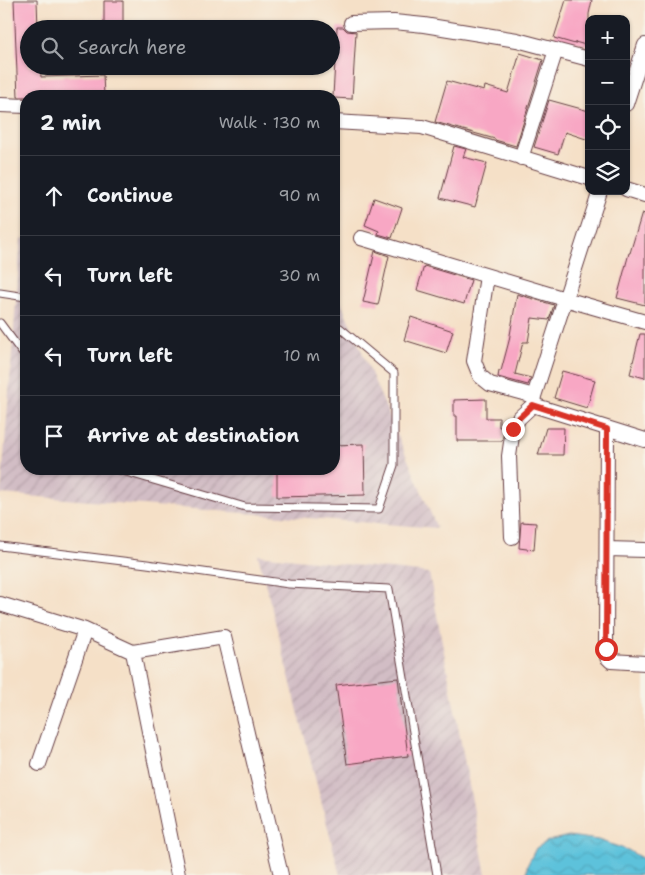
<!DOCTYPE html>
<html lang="en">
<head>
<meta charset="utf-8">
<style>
  :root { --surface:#171b24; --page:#20242c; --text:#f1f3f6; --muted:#9ea1a6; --line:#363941 }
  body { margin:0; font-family:"Shantell Sans",sans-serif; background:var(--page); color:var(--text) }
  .controls { position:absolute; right:15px; top:15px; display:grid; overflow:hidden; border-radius:10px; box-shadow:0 1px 4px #0004 }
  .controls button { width:45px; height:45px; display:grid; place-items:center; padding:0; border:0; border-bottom:1px solid var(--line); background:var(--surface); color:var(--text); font:25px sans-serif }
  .stop { position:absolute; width:15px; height:15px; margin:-11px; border:4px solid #d93025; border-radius:50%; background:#fff }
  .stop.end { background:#d93025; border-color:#fff; box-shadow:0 1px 5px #0008 }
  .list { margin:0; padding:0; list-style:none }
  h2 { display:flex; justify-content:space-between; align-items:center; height:65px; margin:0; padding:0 20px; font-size:21px }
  h2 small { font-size:16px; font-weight:400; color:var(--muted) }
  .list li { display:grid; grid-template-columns:32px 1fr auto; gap:15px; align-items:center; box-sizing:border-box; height:80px; padding:0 20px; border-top:1px solid var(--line) }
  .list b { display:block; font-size:19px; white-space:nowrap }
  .list em { font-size:16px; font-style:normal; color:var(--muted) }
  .icon { flex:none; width:28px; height:28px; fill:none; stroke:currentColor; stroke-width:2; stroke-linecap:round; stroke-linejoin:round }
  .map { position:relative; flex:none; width:645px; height:875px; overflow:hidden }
  .search { position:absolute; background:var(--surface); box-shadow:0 1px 4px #0004; left:20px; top:20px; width:320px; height:55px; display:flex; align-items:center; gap:12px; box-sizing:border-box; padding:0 18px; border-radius:28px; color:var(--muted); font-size:19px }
  .panel { position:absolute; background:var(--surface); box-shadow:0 1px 4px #0004; left:20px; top:90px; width:320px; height:385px; border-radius:20px }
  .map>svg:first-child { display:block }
  .industrial { fill:url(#industrial-furrows) }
  .water { fill:url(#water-waves); stroke:#547083 }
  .building { fill:#f8a7c4 }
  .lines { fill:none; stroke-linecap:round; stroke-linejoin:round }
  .lane-casing { stroke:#643c42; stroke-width:9 }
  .street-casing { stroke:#643c42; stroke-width:16 }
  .lane { stroke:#fff; stroke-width:7 }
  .street { stroke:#fff; stroke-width:14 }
  .route { stroke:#d93025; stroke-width:6 }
</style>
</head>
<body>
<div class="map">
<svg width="645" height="875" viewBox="0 0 645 875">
  <defs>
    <pattern id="industrial-furrows" width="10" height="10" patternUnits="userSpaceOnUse" patternTransform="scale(1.25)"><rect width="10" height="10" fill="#d2bdc5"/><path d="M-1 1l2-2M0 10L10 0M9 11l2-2" fill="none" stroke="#b6a2a9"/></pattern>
    <pattern id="water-waves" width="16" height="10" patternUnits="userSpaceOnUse" patternTransform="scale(1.25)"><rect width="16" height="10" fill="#5dc2db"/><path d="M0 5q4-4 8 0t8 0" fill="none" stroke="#52a6bc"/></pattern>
  </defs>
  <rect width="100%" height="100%" fill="#f7f3e8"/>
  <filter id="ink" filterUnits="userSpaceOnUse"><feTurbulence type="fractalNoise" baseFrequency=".02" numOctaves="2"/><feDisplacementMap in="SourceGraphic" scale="10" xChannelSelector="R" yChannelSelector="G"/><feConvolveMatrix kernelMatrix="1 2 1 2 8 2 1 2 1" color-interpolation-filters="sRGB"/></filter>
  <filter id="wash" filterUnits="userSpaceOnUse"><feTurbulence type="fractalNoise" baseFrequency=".0096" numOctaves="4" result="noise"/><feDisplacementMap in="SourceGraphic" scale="20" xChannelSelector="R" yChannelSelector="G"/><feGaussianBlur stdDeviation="1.12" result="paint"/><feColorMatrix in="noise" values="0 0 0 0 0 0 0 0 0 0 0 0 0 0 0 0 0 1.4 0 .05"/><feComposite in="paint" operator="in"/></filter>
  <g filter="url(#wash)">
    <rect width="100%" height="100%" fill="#f5e0c7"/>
    <!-- industrial -->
    <path class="industrial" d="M21,238L26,239V469H334V286L437,528L1,494Z
      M258,555L429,573L486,875H340Z"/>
    <!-- water -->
    <path class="water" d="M569,836L598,840L628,850L645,860V875H527V866L536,848L548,841Z"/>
    <g id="blocks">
      <!-- building -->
      <path class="building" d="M14,0H37L38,29H29V66H40L41,77L103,75L104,96L18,97Z
        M566,0H592L589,14V46L575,42V44L554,38Z
        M104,1H123V29H104Z
        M337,27H343L347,31L356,32L352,99L334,98L333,96Z
        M520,53L543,60L516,146L495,140V139L435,122L447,81L484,91L485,86L508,93Z
        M549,100L589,111V140L565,132L558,154L534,147Z
        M454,146L466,149L463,157L487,163L475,207L440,198Z
        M374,198L402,208L392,238L378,234L379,231L365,225Z
        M642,213L645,214V305L617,298L629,253H630Z
        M375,251L389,256L378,305L363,302Z
        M424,266L471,280L464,304L417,290Z
        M517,294L554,305L549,320L532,318L528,342H523L515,374L531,378L528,385L498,377L499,371H501L509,341Z
        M411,317L453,331L446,353L404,340Z
        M640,334H645V378L630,374Z
        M562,371L595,380L587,408L554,398Z
        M486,399V418H499V427H505L502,441H457V416H454V400Z
        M546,428H564L563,455H538Z
        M364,444L365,495L277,497V469H334V445Z
        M521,522L536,523L534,550L519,548Z
        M398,678L408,756L347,764L336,685Z"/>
    </g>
  </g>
  <g filter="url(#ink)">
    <use href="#blocks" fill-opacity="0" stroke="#643c42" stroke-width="1"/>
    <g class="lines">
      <defs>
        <path id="lane" d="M0,293L26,297
          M0,323L26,358
          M116,469L245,507L379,509L394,465V373L340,328L334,327
          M0,546L147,564L289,584L389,589L437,875"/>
        <path id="street" d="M351,23L394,22L424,25L517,40L589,59
          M626,104L645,45
          M0,105L26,106
          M334,122L422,127L589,178
          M521,158L556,50
          M626,189L645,195
          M600,191L534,396L533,405L645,440
          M361,238L565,299L645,322
          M487,276L474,361L480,376L490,384L534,396
          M607,429L606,649L607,657L611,661L645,663
          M512,537L509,456L513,429L519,418L533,405
          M607,549L645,550
          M0,604L85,630L133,652L178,875
          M133,652L224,637L281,875
          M39,764L85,630"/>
      </defs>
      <!-- lane casing -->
      <use href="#lane" class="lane-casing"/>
      <!-- street casing -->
      <use href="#street" class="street-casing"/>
      <!-- lane -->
      <use href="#lane" class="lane"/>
      <!-- street -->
      <use href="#street" class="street"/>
    </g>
  </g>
  <g class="lines" filter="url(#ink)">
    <!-- route -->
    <path class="route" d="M513,429L519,418L533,405L607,429L606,649"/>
  </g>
</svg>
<div class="controls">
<button>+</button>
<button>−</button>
<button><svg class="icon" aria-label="locate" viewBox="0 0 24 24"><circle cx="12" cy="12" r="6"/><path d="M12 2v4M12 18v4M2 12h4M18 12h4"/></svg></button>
<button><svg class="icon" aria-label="layers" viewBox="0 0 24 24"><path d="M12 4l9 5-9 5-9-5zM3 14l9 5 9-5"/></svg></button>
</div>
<div class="stop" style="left:606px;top:649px"></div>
<div class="stop end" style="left:513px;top:429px"></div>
<div class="search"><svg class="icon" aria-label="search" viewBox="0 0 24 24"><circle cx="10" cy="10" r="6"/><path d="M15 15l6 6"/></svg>Search here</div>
<section class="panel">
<h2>2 min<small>Walk · 130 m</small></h2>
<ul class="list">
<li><svg class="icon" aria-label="ahead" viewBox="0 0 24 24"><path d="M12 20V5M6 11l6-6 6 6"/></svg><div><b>Continue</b></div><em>90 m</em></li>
<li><svg class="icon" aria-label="left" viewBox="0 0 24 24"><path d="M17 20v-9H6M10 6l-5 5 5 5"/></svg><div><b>Turn left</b></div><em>30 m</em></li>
<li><svg class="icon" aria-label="left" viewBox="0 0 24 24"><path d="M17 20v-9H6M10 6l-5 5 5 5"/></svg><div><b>Turn left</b></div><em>10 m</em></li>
<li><svg class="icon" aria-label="arrive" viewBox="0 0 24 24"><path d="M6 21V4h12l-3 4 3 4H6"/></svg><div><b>Arrive at destination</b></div></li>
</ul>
</section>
</div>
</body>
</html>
